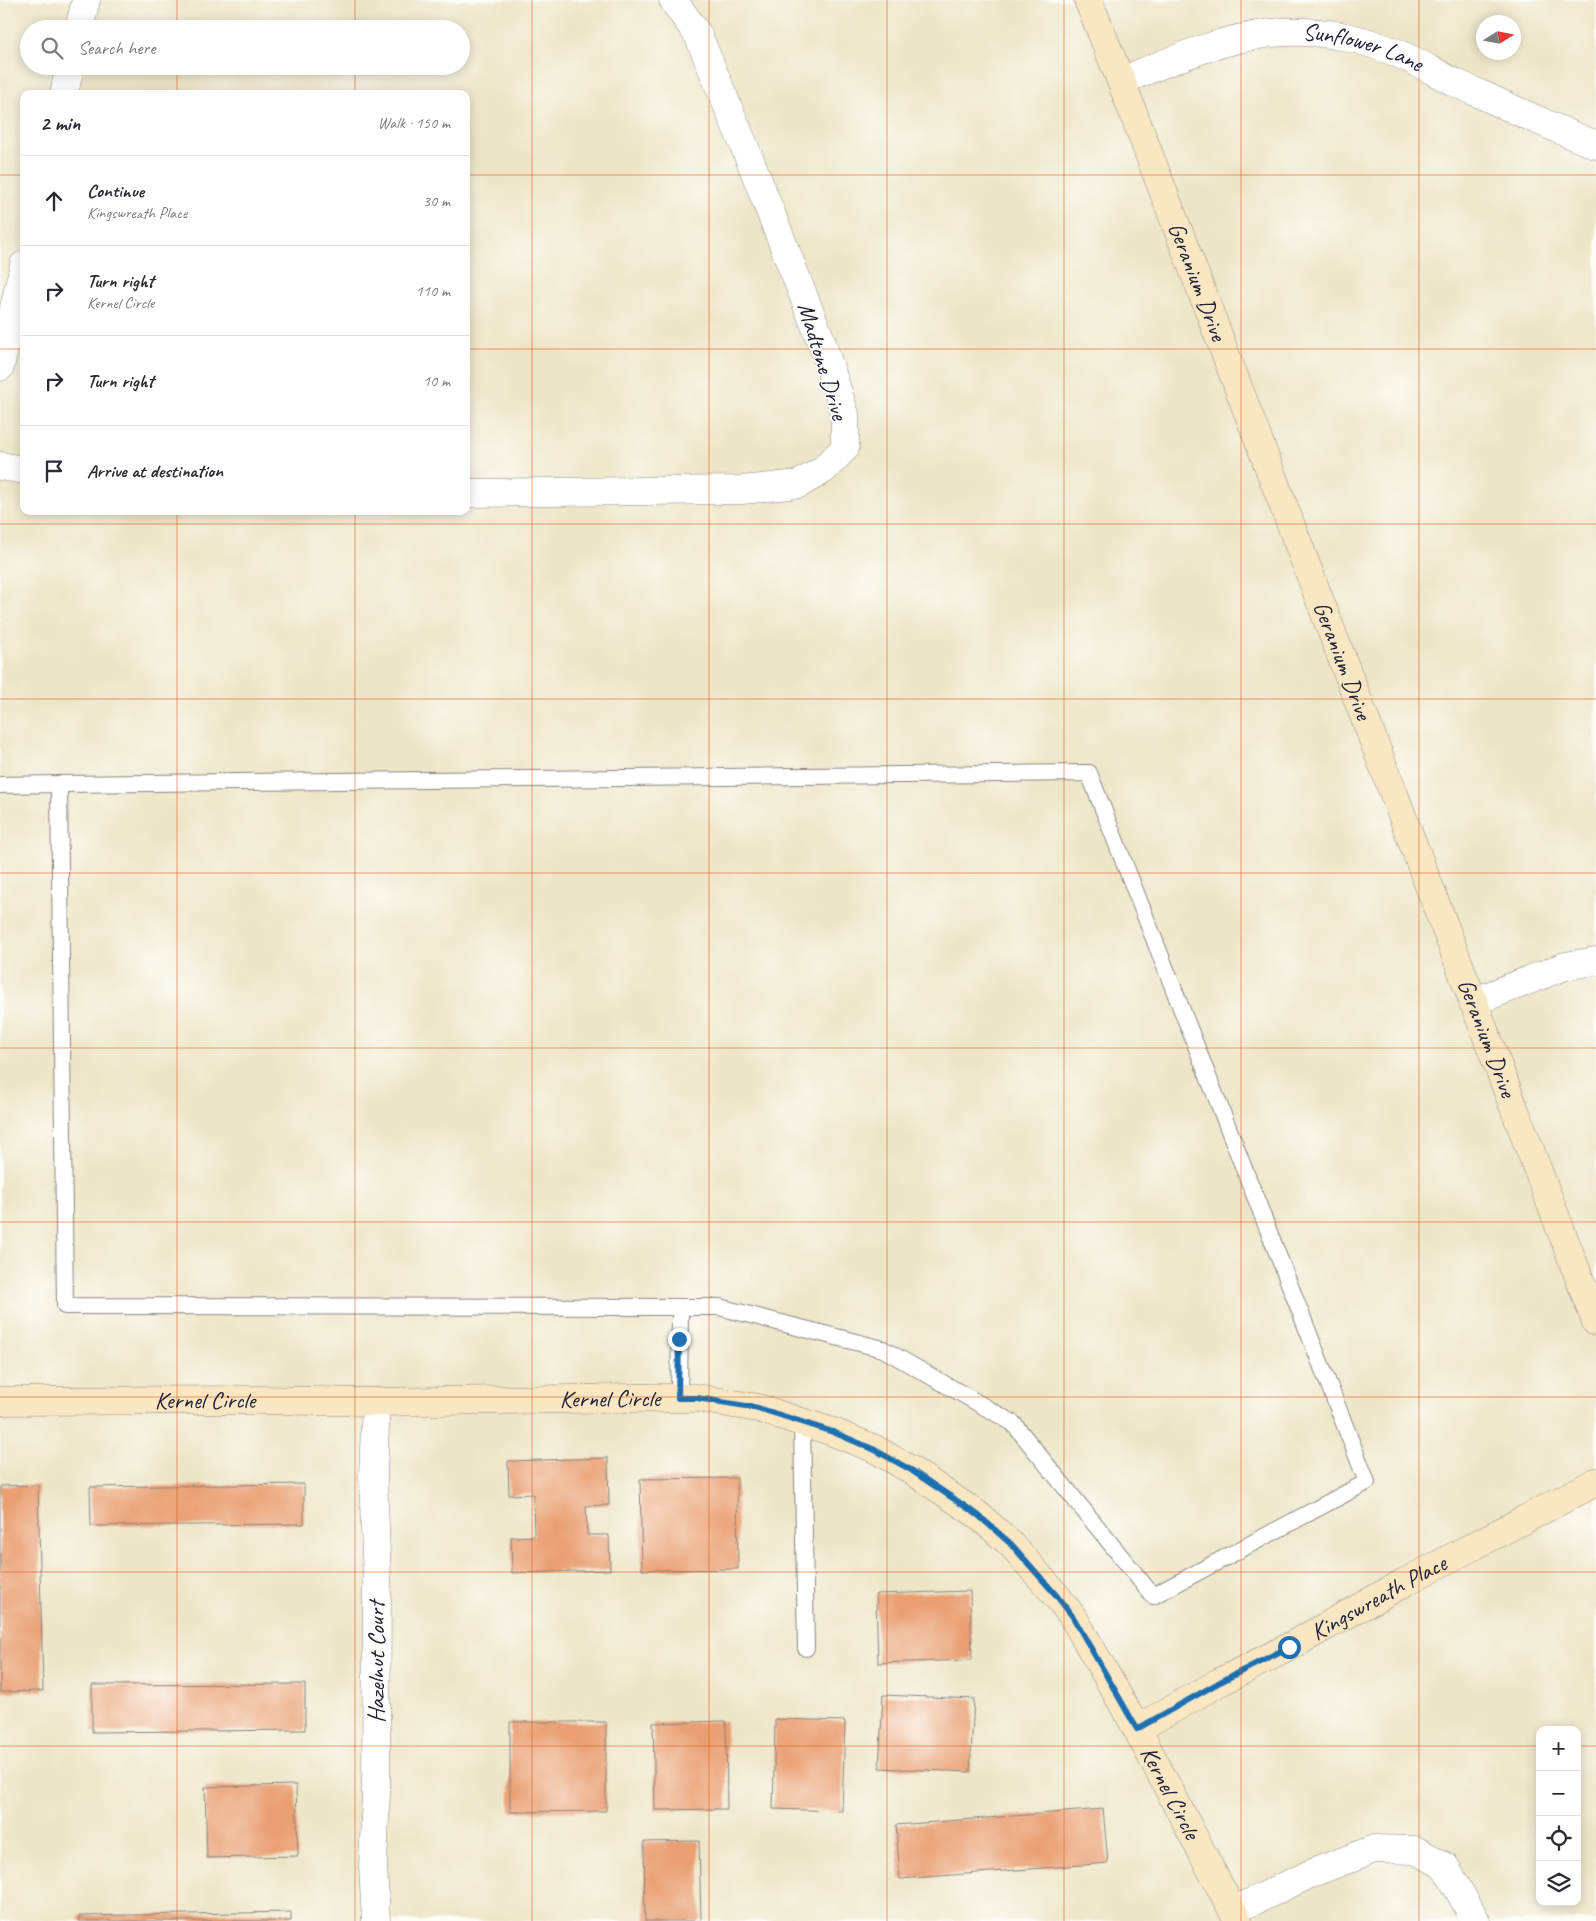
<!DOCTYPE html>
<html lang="en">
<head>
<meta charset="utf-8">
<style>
  :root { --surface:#fff; --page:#f2f2f3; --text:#2b2b33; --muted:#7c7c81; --line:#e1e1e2 }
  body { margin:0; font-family:Caveat,sans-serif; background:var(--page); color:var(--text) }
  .controls { position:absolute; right:15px; bottom:15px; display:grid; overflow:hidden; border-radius:10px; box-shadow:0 2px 12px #0003 }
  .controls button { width:45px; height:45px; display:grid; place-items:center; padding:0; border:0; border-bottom:1px solid var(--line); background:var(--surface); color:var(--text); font:25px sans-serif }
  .compass { position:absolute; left:1476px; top:15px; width:45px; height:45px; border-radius:50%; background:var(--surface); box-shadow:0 2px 12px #0003; rotate:79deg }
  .stop { position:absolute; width:15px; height:15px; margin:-11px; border:4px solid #1f6fb2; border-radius:50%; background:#fff }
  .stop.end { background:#1f6fb2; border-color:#fff; box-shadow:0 1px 5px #0008 }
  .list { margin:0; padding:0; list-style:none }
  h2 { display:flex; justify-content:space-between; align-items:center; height:65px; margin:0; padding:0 20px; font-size:21px }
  h2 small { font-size:16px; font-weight:400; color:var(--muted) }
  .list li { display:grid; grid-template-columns:32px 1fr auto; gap:15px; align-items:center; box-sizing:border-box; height:90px; padding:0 20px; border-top:1px solid var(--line) }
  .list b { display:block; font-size:19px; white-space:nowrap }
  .list p { margin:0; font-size:16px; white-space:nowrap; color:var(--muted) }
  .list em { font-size:16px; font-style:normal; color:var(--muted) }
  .icon { flex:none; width:28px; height:28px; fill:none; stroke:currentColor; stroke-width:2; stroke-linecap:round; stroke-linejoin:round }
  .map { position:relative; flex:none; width:1596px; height:1921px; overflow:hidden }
  .search { position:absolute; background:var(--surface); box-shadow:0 2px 12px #0003; left:20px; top:20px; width:450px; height:55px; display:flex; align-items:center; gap:12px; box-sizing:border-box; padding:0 18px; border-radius:28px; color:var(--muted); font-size:19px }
  .panel { position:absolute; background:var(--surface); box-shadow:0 2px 12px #0003; left:20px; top:90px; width:450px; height:425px; border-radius:10px }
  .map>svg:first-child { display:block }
  .building { fill:#e99f72 }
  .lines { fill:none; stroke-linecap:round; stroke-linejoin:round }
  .lane-casing { stroke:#888481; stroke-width:18 }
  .street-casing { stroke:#888481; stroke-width:29 }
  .secondary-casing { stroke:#888481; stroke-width:29 }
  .lane { stroke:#fff; stroke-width:16 }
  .street { stroke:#fff; stroke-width:28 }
  .secondary { stroke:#f9e7c3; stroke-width:28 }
  .route { stroke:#1f6fb2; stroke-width:6 }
  .grid { fill:none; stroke:#de560e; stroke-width:1; stroke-opacity:0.55 }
  .labels { text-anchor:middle; stroke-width:4; stroke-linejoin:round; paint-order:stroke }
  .street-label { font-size:24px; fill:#22223b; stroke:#fdfcf7 }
</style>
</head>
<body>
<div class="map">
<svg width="1596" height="1921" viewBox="0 0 1596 1921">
  <rect width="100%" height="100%" fill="#fdfcf7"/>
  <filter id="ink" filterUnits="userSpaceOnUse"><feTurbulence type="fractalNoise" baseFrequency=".02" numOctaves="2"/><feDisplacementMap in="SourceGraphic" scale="10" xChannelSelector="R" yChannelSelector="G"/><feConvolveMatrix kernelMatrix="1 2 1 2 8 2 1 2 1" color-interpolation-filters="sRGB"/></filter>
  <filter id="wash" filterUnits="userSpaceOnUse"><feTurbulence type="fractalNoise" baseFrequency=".0096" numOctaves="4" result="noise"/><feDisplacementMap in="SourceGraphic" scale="20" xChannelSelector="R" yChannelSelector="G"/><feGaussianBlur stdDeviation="1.12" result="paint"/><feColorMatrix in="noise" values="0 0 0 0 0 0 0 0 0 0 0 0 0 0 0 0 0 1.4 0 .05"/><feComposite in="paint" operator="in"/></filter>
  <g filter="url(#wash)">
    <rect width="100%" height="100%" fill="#ede5c7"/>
    <g id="blocks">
      <!-- building -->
      <path class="building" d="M608,1458L609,1505L586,1506L587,1535H609L610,1570L512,1573L511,1537L534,1536L533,1494L509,1495L508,1461Z
        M737,1478L738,1569L642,1570L640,1479Z
        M304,1484V1524L91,1526L90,1487Z
        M38,1485L43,1691L0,1692V1486Z
        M970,1591L972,1660L878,1663L876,1594Z
        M305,1684V1730L92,1732V1685Z
        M883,1695L974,1699L970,1772L879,1768Z
        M775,1719L845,1721L842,1811L773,1809Z
        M726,1721L727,1809L655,1810L653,1723Z
        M510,1722H606V1811L510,1812Z
        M296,1785L298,1856L207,1858L205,1787Z
        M1103,1809L1108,1863L900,1879L896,1825Z
        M699,1841L701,1921H645L644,1842Z
        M291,1912V1921H79V1916Z"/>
    </g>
  </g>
  <g filter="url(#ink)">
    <use href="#blocks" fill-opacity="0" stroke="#888481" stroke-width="1"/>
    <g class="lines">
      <defs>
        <path id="lane" d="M0,785L59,784L1089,773L1367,1482L1153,1596L1013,1423L883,1349L719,1307L65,1306L59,784
          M679,1398L680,1308
          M802,1422L806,1648"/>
        <g id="street">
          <path d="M79,29L86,0"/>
          <path id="s1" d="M1121,81C1170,61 1219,39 1272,33C1318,28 1366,38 1408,58C1425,66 1441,76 1458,84C1504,105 1549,126 1596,145"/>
          <path d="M64,94L70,66"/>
          <path d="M0,367L24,265"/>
          <path d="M0,466L24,470"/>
          <path d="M466,493L742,490L799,484L823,470L845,448V414L822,343L750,160L698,35L673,0"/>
          <path d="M1473,1002L1565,966L1596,961"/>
          <path d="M376,1402L373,1475L377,1581L376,1792L373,1866L376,1921"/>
          <path d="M1233,1911L1310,1874L1374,1849L1415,1850L1445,1866L1476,1921"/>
        </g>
        <g id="secondary">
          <path id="s2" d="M1088,0L1121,81L1596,1322"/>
          <path id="s3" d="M0,1401L258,1400L376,1402L634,1398H697L758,1408L833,1432L875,1449L911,1470L978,1515L1011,1544L1056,1595L1073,1617L1137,1729L1238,1921"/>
          <path id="s4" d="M1137,1729L1220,1682L1289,1647L1405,1582L1596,1482"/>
        </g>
      </defs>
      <!-- lane casing -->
      <use href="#lane" class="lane-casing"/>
      <!-- street casing -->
      <use href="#street" class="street-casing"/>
      <!-- secondary casing -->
      <use href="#secondary" class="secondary-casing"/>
      <!-- lane -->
      <use href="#lane" class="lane"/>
      <!-- street -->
      <use href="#street" class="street"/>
      <!-- secondary -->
      <use href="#secondary" class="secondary"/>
    </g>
  </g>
  <g class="lines" filter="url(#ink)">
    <!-- route -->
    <path class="route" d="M679,1339L678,1398H697L758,1408L833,1432L875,1450L911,1470L978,1515L1011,1544L1056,1595L1073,1617L1137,1729L1220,1682L1289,1647"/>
  </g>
  <!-- grid -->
  <path class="grid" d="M177,0V29M355,0V29M532,0V1921M709,0V1921M887,0V1921M1064,0V1921M1241,0V1921M1419,0V1921M177,66V94M355,66V94M0,175H24M466,175H1596M0,349H24M466,349H1596M177,511V1921M355,511V1921M0,524H1596M0,699H1596M0,873H1596M0,1048H1596M0,1222H1596M0,1397H1596M0,1572H1596M0,1746H1540M1577,1746H1596"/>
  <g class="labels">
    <!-- street labels -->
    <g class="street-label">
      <text dy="8" stroke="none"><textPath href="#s1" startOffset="252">Sunflower Lane</textPath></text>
      <text dy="8" stroke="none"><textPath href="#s2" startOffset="302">Geranium Drive</textPath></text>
      <text transform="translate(823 361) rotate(73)" y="8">Madtone Drive</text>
      <text dy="8" stroke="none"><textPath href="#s2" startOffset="708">Geranium Drive</textPath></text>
      <text dy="8" stroke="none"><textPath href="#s2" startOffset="1112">Geranium Drive</textPath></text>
      <text dy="8" stroke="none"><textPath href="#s3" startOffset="610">Kernel Circle</textPath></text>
      <text dy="8" stroke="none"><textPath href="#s3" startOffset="205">Kernel Circle</textPath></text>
      <text dy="8" stroke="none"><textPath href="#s4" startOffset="275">Kingswreath Place</textPath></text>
      <text transform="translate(376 1662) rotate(-90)" y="8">Hazelnut Court</text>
      <text dy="8" stroke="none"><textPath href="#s3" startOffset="1346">Kernel Circle</textPath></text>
    </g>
  </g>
</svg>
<div class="controls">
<button>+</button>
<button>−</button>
<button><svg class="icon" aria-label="locate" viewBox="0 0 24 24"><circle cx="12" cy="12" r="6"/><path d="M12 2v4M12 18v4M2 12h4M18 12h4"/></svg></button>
<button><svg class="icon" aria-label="layers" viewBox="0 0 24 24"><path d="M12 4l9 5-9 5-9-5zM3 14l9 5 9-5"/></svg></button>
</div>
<svg class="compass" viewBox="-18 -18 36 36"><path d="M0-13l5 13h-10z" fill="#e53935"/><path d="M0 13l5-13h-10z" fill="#7c7c81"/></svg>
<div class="stop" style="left:1289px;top:1647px"></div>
<div class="stop end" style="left:679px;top:1339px"></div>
<div class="search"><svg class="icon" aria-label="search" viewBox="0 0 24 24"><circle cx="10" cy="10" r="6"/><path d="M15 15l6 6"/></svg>Search here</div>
<section class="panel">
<h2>2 min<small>Walk · 150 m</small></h2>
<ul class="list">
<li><svg class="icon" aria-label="ahead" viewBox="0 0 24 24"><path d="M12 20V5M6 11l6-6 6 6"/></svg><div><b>Continue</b><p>Kingswreath Place</p></div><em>30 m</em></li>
<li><svg class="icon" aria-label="right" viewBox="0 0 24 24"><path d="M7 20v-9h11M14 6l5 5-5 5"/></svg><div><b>Turn right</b><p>Kernel Circle</p></div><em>110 m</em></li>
<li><svg class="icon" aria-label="right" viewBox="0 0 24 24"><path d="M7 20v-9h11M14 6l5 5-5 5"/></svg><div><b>Turn right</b></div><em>10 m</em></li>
<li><svg class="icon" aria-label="arrive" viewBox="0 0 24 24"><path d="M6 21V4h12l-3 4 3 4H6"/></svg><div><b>Arrive at destination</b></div></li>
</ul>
</section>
</div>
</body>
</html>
